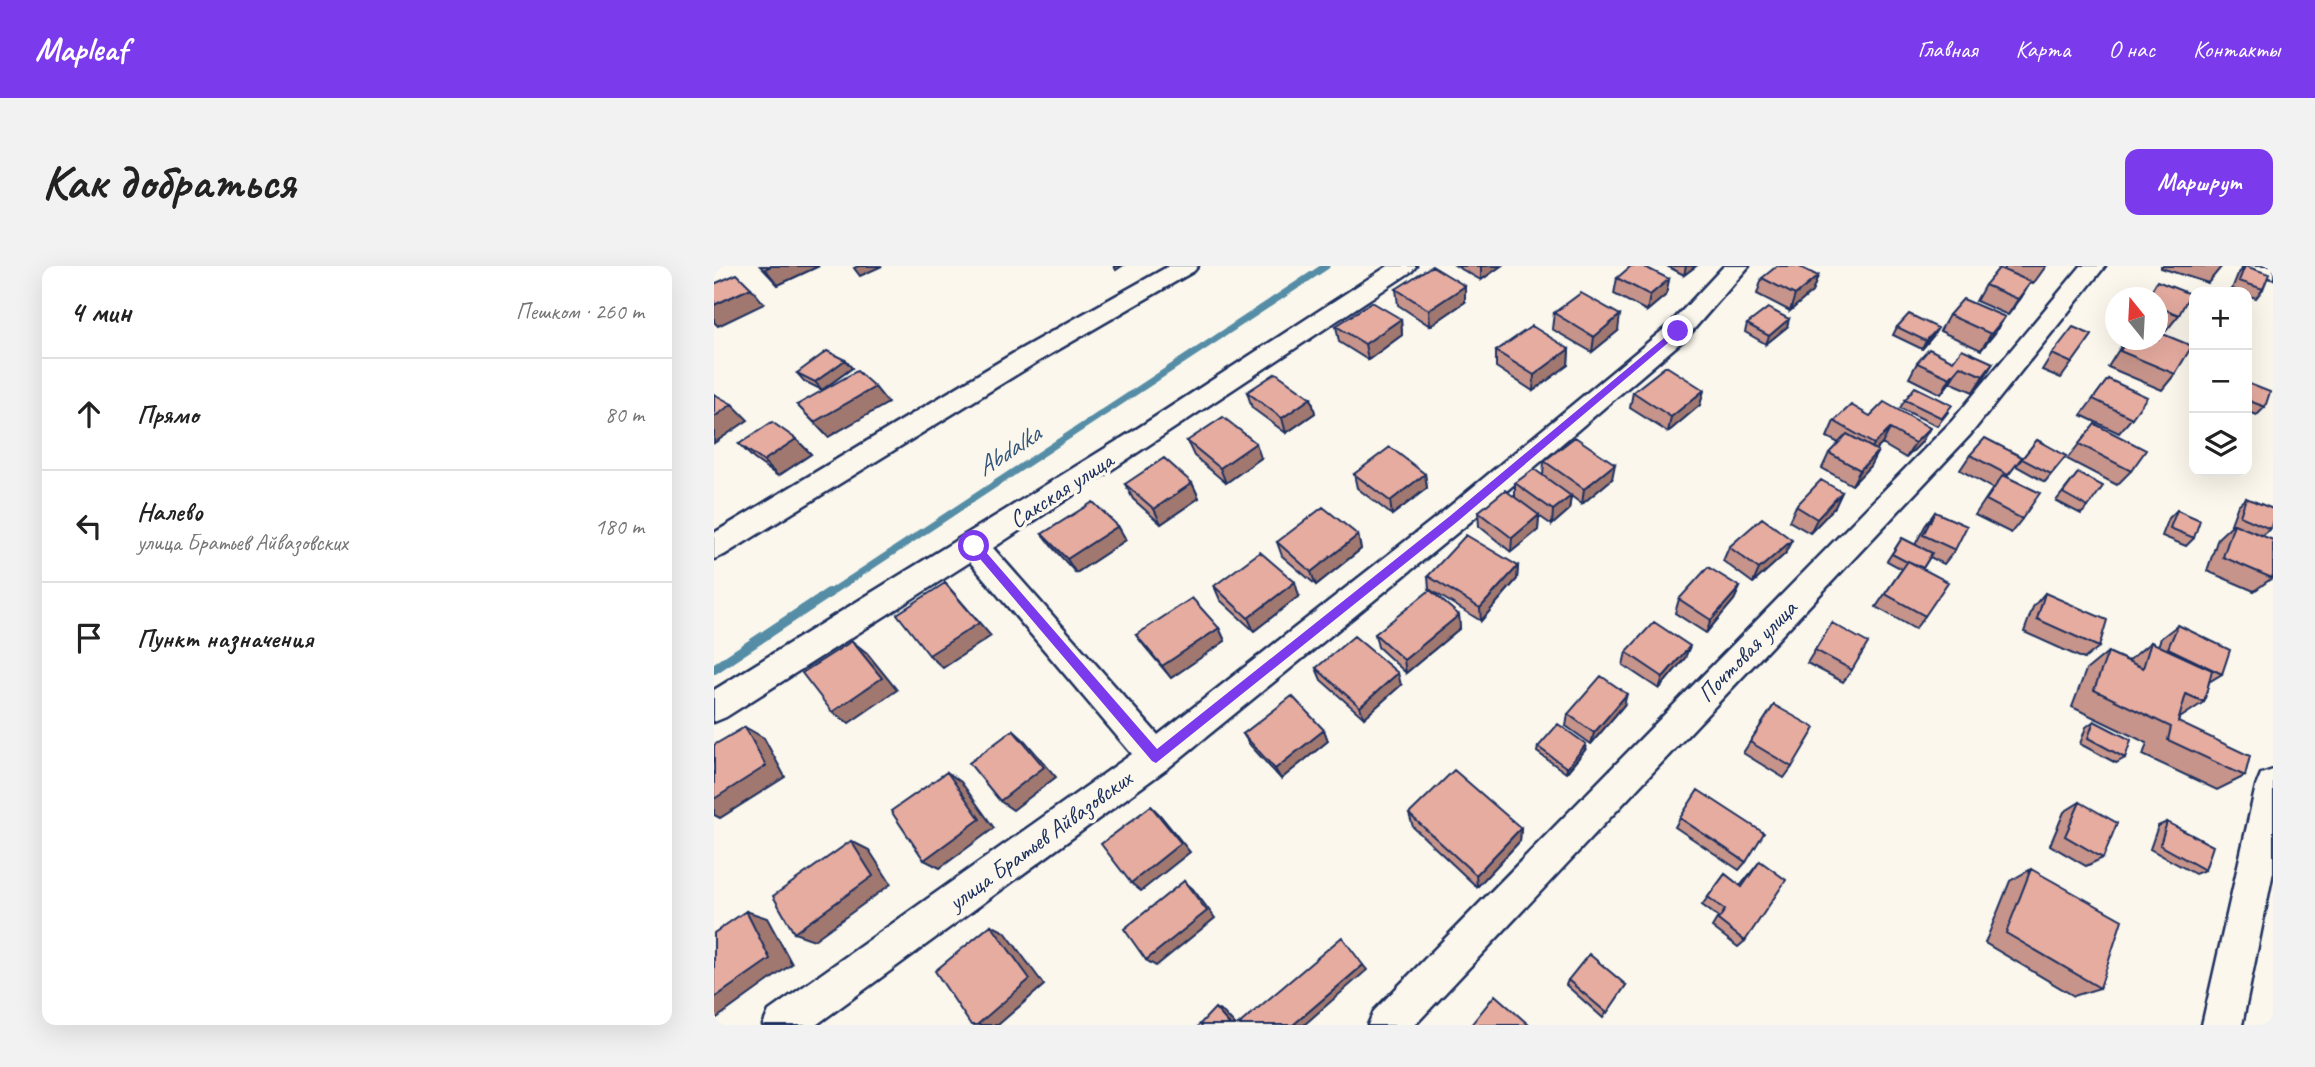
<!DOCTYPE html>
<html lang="ru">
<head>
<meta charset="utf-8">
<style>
  :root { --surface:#fff; --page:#f2f2f2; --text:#222; --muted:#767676; --line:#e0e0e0; --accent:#7c3aed }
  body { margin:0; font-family:Caveat,sans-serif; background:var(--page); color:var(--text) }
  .controls { position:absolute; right:21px; top:21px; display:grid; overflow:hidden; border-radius:14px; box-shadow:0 7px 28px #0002 }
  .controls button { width:63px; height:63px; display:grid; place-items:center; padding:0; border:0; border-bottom:2px solid var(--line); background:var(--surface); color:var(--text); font:35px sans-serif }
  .compass { position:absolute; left:1391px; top:21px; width:63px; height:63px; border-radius:50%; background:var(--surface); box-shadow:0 7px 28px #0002; rotate:342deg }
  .stop { position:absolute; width:21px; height:21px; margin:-16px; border:5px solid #7c3aed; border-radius:50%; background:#fff }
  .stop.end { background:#7c3aed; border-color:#fff; box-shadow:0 2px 7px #0008 }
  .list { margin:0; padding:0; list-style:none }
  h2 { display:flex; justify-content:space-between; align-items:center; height:91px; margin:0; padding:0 28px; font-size:30px }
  h2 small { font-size:23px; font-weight:400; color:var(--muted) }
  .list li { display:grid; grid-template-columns:46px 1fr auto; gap:21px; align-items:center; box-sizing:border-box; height:112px; padding:0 28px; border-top:2px solid var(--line) }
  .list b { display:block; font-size:26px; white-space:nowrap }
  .list p { margin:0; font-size:23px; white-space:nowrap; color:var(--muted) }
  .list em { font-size:23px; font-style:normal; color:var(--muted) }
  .icon { flex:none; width:38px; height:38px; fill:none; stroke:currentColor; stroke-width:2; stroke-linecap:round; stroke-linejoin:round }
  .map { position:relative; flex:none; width:1559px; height:759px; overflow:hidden; border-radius:14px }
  header { display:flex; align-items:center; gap:42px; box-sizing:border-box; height:98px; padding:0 35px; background:var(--accent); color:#fff }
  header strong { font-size:33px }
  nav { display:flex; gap:38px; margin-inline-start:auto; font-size:24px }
  .intro { display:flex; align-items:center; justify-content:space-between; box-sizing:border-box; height:168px; padding:0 42px }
  h1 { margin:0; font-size:49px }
  .button { padding:18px 32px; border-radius:14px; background:var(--accent); color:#fff; font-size:24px; font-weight:700 }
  main { display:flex; gap:42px; padding:0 42px }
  aside { flex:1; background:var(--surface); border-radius:14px; box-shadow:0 7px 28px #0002 }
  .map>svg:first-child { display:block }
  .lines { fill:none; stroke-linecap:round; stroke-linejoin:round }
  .stream-far1 { stroke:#558da7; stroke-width:7 }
  .stream { stroke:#558da7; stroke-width:10 }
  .street-casing { stroke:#1b2f5e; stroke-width:5 }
  .street { fill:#fbf7ec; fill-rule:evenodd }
  .wall { fill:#c6948a; stroke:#1b2f5e; stroke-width:2 }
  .shaded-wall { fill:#a17870; stroke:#1b2f5e; stroke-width:2 }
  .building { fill:#e6aca0; stroke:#1b2f5e; stroke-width:2 }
  .route { fill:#7c3aed }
  .labels { text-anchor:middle; stroke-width:7; stroke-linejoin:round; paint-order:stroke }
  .street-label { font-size:24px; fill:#1b2f5e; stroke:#fbf7ec }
  .water-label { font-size:26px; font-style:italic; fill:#33567c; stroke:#fbf7ec }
</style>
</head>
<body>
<header>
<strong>Mapleaf</strong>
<nav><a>Главная</a><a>Карта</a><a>О нас</a><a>Контакты</a></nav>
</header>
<div class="intro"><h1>Как добраться</h1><a class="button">Маршрут</a></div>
<main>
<aside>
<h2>4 мин<small>Пешком · 260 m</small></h2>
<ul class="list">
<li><svg class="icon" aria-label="ahead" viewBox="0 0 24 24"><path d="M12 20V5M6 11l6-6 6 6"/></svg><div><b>Прямо</b></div><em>80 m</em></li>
<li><svg class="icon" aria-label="left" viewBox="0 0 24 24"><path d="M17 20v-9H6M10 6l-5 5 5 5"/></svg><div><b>Налево</b><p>улица Братьев Айвазовских</p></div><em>180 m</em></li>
<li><svg class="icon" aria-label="arrive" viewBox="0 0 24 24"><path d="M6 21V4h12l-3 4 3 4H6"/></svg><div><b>Пункт назначения</b></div></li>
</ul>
</aside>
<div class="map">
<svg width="1559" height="759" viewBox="0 0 1559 759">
  <rect width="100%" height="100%" fill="#fbf7ec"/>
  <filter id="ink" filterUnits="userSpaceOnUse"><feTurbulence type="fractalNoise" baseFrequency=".0143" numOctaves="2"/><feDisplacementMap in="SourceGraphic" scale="14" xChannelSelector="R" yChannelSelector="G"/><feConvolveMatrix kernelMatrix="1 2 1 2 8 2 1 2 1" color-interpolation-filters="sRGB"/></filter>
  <g filter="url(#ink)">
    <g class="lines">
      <!-- stream-far1 -->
      <path class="stream-far1" d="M113,329L612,0"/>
      <!-- stream -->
      <path class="stream" d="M0,403L115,327"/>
      <defs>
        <path id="street" d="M455,0H484L480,5L323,96L10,289L0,293V267L305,84Z
          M674,0H702L698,5L279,282L444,469L730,245L955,59L1010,0H1035L973,71L750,261L454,502L102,759H49L55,745L418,488L256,296L12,451L0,456V424L424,162Z
          M1367,0H1391L1256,169L701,759H654L660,745L1238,155Z
          M1528,0H1559V12L1532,5Z
          M1559,504V606L1528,759H1488L1542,520L1547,508Z"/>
      </defs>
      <!-- street casing -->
      <use href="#street" class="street-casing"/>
      <!-- street -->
      <use href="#street" class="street"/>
    </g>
    <!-- wall -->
    <path class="wall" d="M46,0H105L64,19Z
      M742,0H787L767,14Z
      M953,0H982L970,9Z
      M1292,0H1332L1319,18L1316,17L1307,32L1294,49L1262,35L1271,19L1290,4Z
      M1447,0H1508L1494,17L1447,2Z
      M1531,0L1549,23L1542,32L1533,29V26H1526L1518,23L1524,8Z
      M1104,10L1098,26L1076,45L1043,28L1048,12Z
      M903,12L955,13L952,29L933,45L900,28Z
      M682,23L751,36L716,60L684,39Z
      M1444,32L1465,49L1452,65L1444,62Z
      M840,47L904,65L878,86L838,63Z
      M1235,49L1281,67L1267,84L1226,65Z
      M687,53L688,69L654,94L625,76L622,60Z
      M1033,58L1073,61L1052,78L1031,66Z
      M1183,61L1219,70L1208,83L1179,69Z
      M1378,69L1347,112L1328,104L1338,88Z
      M1411,74H1444L1461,108L1448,124L1394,101Z
      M855,83L854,99L819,125L782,101V85Z
      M131,94L138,102L108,124L90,115L83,107Z
      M1239,95L1279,97L1269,113L1259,126L1236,116L1227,128L1195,112L1203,97Z
      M1394,113L1418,152L1405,167L1367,149Z
      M1533,117L1551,141L1543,149L1533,145Z
      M990,124L986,139L954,166L916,142L919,126Z
      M533,126L597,132L601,147L572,167L538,142Z
      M1191,134L1234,146L1223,160L1186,142Z
      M174,137L114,171L83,139Z
      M1156,150L1207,177L1192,192L1168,178L1162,184L1156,200L1138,219L1108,202L1115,187L1125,177L1113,171L1120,155Z
      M1381,158L1417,205L1403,219L1353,193Z
      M82,173L97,188L64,210L40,193L25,178Z
      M1323,174L1352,190L1331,216L1302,200Z
      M473,175L547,192L512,217L480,190Z
      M1256,189L1308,191L1293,211L1308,253L1297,267L1261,249L1279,222L1246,204Z
      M830,195L898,213L868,238L857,230L855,244L838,259L825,250L824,264L797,286L765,260L764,246L801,232V217L829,210Z
      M1364,207L1374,241L1367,248L1342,235Z
      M640,208H711L713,222L678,249L643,222Z
      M478,217L485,232L447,258L419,233L411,218Z
      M1128,226L1121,241L1096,267L1075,255L1082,240Z
      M1532,232L1556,263L1548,269L1558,312L1540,325L1493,305L1504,272L1519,258H1517L1524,239Z
      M1463,244L1480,272L1472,280L1448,270L1455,252Z
      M1221,246L1241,284L1230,298L1216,291L1209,302L1211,350L1201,363L1162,341L1188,303L1173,295L1188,272L1201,279L1211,260Z
      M404,260L412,274L362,307L339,282L328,268Z
      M644,269L647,283L602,319L568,290L563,276Z
      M1015,281L1071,288L1039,317L1009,295Z
      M804,300L803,313L767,355L715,323L714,310Z
      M500,320L585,330L540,365L506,334Z
      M1026,321L1020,334L992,367L961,347L965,333Z
      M1331,327L1385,381L1370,393L1310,366L1319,341Z
      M745,349L746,362L692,407L664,381L661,368Z
      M1118,357L1138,404L1129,416L1093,397Z
      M1464,359L1508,408L1495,416L1490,436L1466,452L1464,456L1531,510L1503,524L1429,489L1433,477L1358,441L1372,404L1394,386L1414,395L1437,376L1444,380L1447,372Z
      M505,362L511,375L457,412L431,381L422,369Z
      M912,386L971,392L945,423L909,399Z
      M602,402L687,419L650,452L607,414Z
      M910,439L877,478L852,460L854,448Z
      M1060,439L1078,501L1070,512L1029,487Z
      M1380,455L1411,492L1402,497L1366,478L1372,461Z
      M610,464L614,475L567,513L536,479L529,468Z
      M824,481L871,484L852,507L823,486Z
      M1366,536L1389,592L1372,600L1336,579L1350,546Z
      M695,548L807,562L806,575L763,621L699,561Z
      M966,552L1032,596L1025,604L961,561Z
      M1453,556L1491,604L1481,608L1436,583L1444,560Z
      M1046,595L1031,675L1024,681L998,661L1004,651L988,639L1011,608L1026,620Z
      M1317,603L1386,722L1360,730L1271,677L1296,615Z
      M854,714L912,719L889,752L852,719Z"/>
    <!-- shaded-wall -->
    <path class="shaded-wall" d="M57,0H105L64,19L51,3Z
      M144,0H168L146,10L140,2Z
      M400,0H408L402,4Z
      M767,0H787L767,14Z
      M972,0H982L970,9Z
      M1104,10L1098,26L1076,45L1081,29Z
      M955,13L952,29L933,45L936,29Z
      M1317,16L1307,32L1294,49L1304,33Z
      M751,20V36L716,60L715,44Z
      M37,22L50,38L4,60L0,56V39Z
      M906,49L904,65L878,86L880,71Z
      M1291,51L1281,67L1267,84L1277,68Z
      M687,53L688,69L654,94L651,78Z
      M1075,53L1073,61L1052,78L1055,70Z
      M1224,62L1219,70L1208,83L1212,75Z
      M855,83L854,99L819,125L820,109Z
      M131,94L138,102L108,124L101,116Z
      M1279,97L1269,113L1259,126L1269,110Z
      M1246,100L1236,116L1227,128L1236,112Z
      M161,121L174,137L114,171L100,156Z
      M990,124L986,139L954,166L957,151Z
      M597,132L601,147L572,167L568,152Z
      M18,138L34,154L0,177V151Z
      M1216,162L1207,177L1192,192L1201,177Z
      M1176,163L1168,178L1152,193L1160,178Z
      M82,173L97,188L64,210L49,195Z
      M542,177L547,192L512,217L506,202Z
      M1164,185L1156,200L1138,219L1146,204Z
      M901,198L898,213L868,238L870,223Z
      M711,208L713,222L678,249L676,235Z
      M478,217L485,232L447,258L440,243Z
      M1128,226L1121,241L1096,267L1103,253Z
      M857,230L855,244L838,259L839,244Z
      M825,249L824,264L797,286L798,272Z
      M404,260L412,274L362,307L353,293Z
      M644,269L647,283L602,319L597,306Z
      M1078,274L1071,288L1039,317L1045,303Z
      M804,300L803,313L767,355L766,342Z
      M581,316L585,330L540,365L534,352Z
      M231,317L277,370L229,402L215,389Z
      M1026,321L1020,334L992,367L997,354Z
      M745,349L746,362L692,407L690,394Z
      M505,362L511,375L457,412L448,400Z
      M138,375L153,387L183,424L135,457L118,446Z
      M976,380L971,392L945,423L949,411Z
      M684,407L687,419L650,452L646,441Z
      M913,428L910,439L877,478L880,467Z
      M31,461L50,472L71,511L6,552L0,549V533Z
      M299,464L311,475L342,511L299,544L286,535Z
      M610,464L614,475L567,513L561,503Z
      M872,478L871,484L852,507L853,502Z
      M233,506L247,516L280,562L226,602L210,594Z
      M437,540L446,549L476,586L427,625L417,617Z
      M807,562L806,575L763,621L762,609Z
      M137,575L155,584L177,618L100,674L80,667Z
      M470,615L479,623L501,652L442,700L432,694Z
      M32,645L53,652L78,698L0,754V732Z
      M277,659L291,666L330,719L284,759H263Z
      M649,699L653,704L590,759H579Z
      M501,742L510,747L521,759H516Z"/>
    <!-- building -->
    <path class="building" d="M718,0L751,20L715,44L682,23Z
      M917,0H929L955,13L936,29L903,12Z
      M1063,0H1084L1104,10L1081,29L1048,12Z
      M1531,0L1555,8L1549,23L1525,15Z
      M1285,2L1317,16L1304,33L1271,19Z
      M23,8L37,22L0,39V18Z
      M1443,15L1476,28L1465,49L1444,41V32H1433Z
      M867,27L906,49L880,71L840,47Z
      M1249,33L1291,51L1277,68L1235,49Z
      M658,36L687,53L651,78L622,60Z
      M1054,42L1075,53L1055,70L1033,58Z
      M1195,48L1224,62L1212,75L1183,61Z
      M818,60L855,83L820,109L782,85Z
      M1359,61L1378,69L1358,97L1338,88Z
      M1444,66L1478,80L1461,108L1406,85L1413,74H1444Z
      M1215,83L1239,95L1248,83L1279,97L1269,110L1246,100L1236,112L1203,97Z
      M113,85L131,94L101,116L83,107Z
      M952,100L990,124L957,151L919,126Z
      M143,105L161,121L100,156L83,139Z
      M562,107L597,132L568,152L533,126Z
      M1394,113L1433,131L1418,152L1379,133Z
      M1533,117L1556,126L1551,141L1533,134Z
      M1201,121L1238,139L1228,152L1191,134Z
      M0,128L18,138L0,151Z
      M1170,136L1216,162L1201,177L1176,163L1160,178L1120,155L1137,139L1156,150Z
      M509,151L542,177L506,202L473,175Z
      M58,156L82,173L49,195L25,178Z
      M1381,158L1432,184L1417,205L1365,178Z
      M1133,168L1164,185L1146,204L1115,187Z
      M861,171L901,198L870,223L830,195Z
      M1271,172L1308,191L1294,209L1256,189Z
      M1323,174L1352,190L1337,208L1308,193Z
      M676,181L711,208L676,235L640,208Z
      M450,192L478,217L440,243L411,218Z
      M820,203L857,230L839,244L801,217Z
      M1364,207L1389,220L1374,241L1349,227Z
      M1289,209L1326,227L1308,253L1272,234Z
      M1107,214L1128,226L1103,253L1082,240Z
      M791,224L825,249L798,272L764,246Z
      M1532,232L1559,243V254L1556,263L1526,250Z
      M379,236L404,260L353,293L328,268Z
      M609,241L644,269L597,306L563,276Z
      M1463,244L1486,254L1480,272L1456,262Z
      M1221,246L1253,260L1241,284L1209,269Z
      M1048,252L1078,274L1045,303L1015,281Z
      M1520,258L1559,274V308L1558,312L1509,291Z
      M752,269L804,300L766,342L714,310Z
      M1188,272L1218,287L1209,302L1194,295L1193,296L1178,288Z
      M546,286L581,316L534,352L500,320Z
      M1194,295L1234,316L1211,350L1171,328Z
      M994,301L1026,321L997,354L965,333Z
      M231,317L265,357L215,389L183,348Z
      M716,324L745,349L690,394L661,368Z
      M1331,327L1393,354L1385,381L1323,353Z
      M478,332L505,362L448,400L422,369Z
      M940,356L976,380L949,411L912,386Z
      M1118,357L1154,377L1138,404L1101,384Z
      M1464,359L1516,384L1508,408L1454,382Z
      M640,370L684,407L646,441L602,402Z
      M138,375L168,412L118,446L88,407Z
      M1437,376L1498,404L1490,436L1472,428L1464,456L1536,490L1531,510L1454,474L1457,461L1380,424L1394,386L1429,402Z
      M887,410L913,428L880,467L854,448Z
      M578,430L610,464L561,503L529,468Z
      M1060,439L1101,462L1078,501L1036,476Z
      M1380,455L1417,474L1411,492L1374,472Z
      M844,458L872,478L853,502L824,481Z
      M31,461L52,500L0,533V479Z
      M299,464L330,501L286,535L255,497Z
      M740,504L807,562L762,609L695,548Z
      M233,506L266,553L210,594L177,545Z
      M984,524L1050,567L1032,596L966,552Z
      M1366,536L1403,557L1389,592L1351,570Z
      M437,540L467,577L417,617L387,578Z
      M1453,556L1499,580L1491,604L1446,579Z
      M137,575L159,610L80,667L59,630Z
      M1046,595L1072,614L1031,675L1004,654L1011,644L994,631L1011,608L1028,621Z
      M1317,603L1408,654L1386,722L1292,667Z
      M470,615L493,645L432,694L410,663Z
      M32,645L56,693L0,732V667Z
      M277,659L316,713L263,759H257L221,705Z
      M628,671L649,699L579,759H524Z
      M875,688L912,719L893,747L854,714Z
      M781,729L815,759H757Z
      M501,742L516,759H485Z"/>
  </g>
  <!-- route -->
  <path class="route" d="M961,63L968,65L743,256L442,497L438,495L255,280L260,275L264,277L443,483L736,250Z"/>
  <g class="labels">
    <!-- street labels -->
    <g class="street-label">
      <text transform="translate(347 224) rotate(-33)" y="8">Сакская улица</text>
      <text transform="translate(1033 385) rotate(-46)" y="8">Почтовая улица</text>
      <text transform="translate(326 574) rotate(-36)" y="8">улица Братьев Айвазовских</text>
    </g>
    <!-- water labels -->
    <g class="water-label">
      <text transform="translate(294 184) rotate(-33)" y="9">Abdalka</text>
    </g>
  </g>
</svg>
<div class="controls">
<button>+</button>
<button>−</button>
<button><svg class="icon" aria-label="layers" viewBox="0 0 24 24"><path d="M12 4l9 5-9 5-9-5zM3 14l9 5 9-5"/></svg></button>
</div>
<svg class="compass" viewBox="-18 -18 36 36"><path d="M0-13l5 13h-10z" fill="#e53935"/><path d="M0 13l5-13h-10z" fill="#767676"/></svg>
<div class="stop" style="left:260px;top:280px"></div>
<div class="stop end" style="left:964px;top:65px"></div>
</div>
</main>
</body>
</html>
